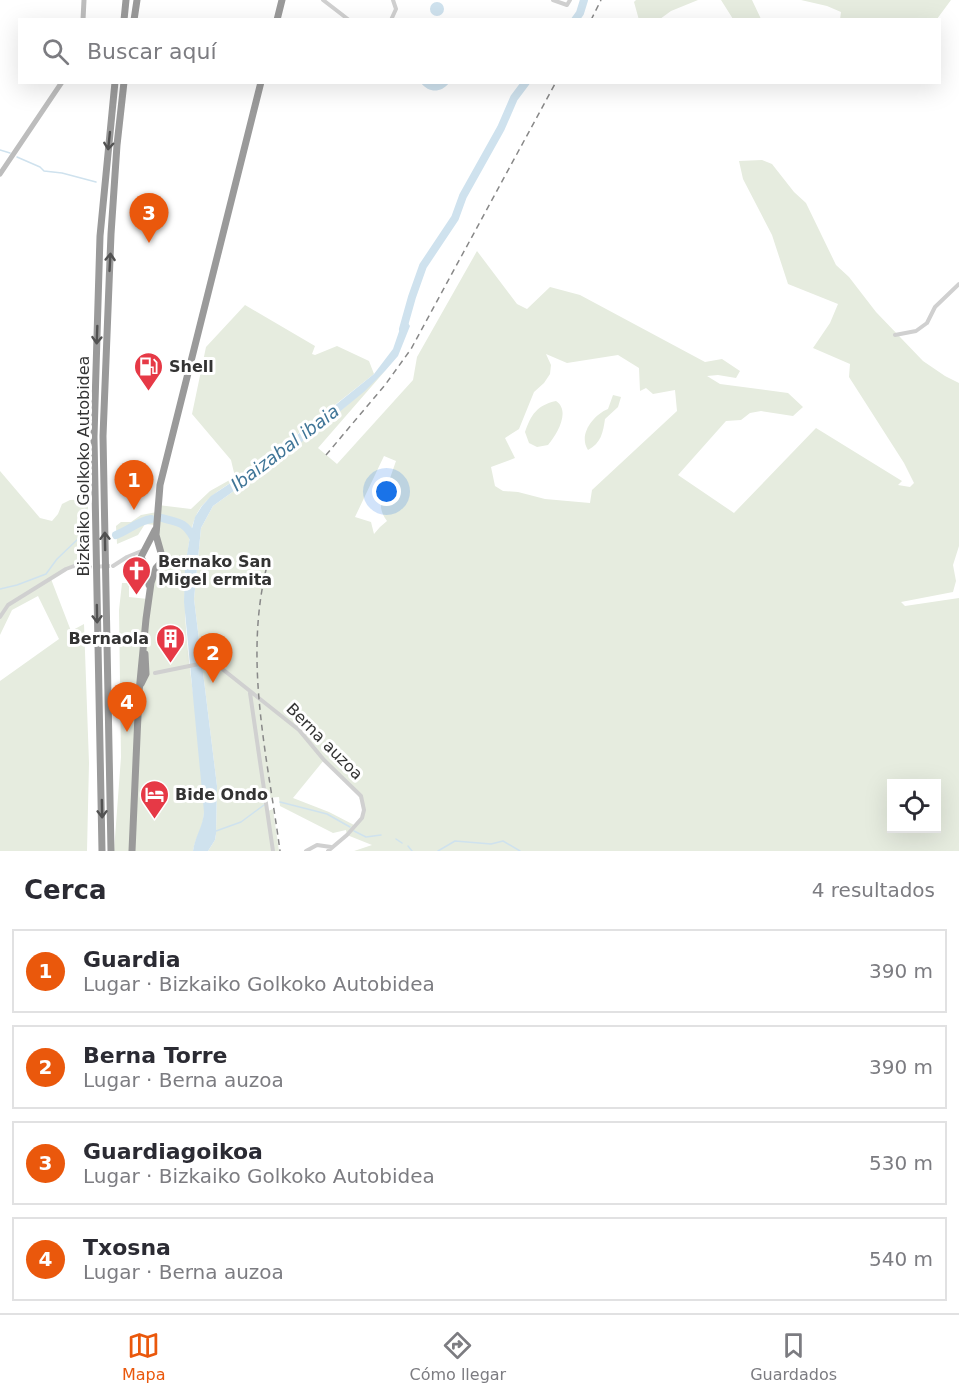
<!DOCTYPE html>
<html lang="es">
<head>
<meta charset="utf-8">
<style>
  :root { --surface:#fff; --page:#f2f2f3; --text:#2b2b33; --muted:#7c7c81; --line:#e1e1e2; --accent:#ea580c }
  body { margin:0; font-family:"DejaVu Sans",sans-serif; background:var(--page); color:var(--text) }
  .controls { position:absolute; right:18px; bottom:18px; display:grid; overflow:hidden; border-radius:0px; box-shadow:0 6px 24px #0002 }
  .controls button { width:54px; height:54px; display:grid; place-items:center; padding:0; border:0; border-bottom:2px solid var(--line); background:var(--surface); color:var(--text); font:30px sans-serif }
  .you { position:absolute; left:387px; top:492px; width:21px; height:21px; margin:-15px; border:4px solid #fff; border-radius:50%; background:#1a73e8; box-shadow:0 0 0 9px #1a73e833 }
  .badge { display:grid; place-items:center; width:39px; height:39px; border-radius:50%; background:var(--accent); color:#fff; font-size:20px; font-weight:700 }
  .pin { position:absolute; translate:-50% -50px; filter:drop-shadow(0 2px 3px #0008) }
  .pin::after { content:''; position:absolute; top:32px; width:21px; height:18px; background:inherit; clip-path:polygon(0 0,100% 0,50% 100%) }
  .list { margin:0; padding:0; list-style:none }
  h2 { display:flex; justify-content:space-between; align-items:center; height:78px; margin:0; padding:0 24px; font-size:26px }
  h2 small { font-size:20px; font-weight:400; color:var(--muted) }
  .list li { display:grid; grid-template-columns:39px 1fr auto; gap:18px; align-items:center; box-sizing:border-box; height:84px; margin:0 12px 12px; padding:0 12px; border:2px solid var(--line); border-radius:0px }
  .list b { display:block; font-size:22px; white-space:nowrap }
  .list p { margin:0; font-size:20px; white-space:nowrap; color:var(--muted) }
  .list em { font-size:20px; font-style:normal; color:var(--muted) }
  .icon { flex:none; width:33px; height:33px; fill:none; stroke:currentColor; stroke-width:2; stroke-linecap:round; stroke-linejoin:round }
  .map { position:relative; flex:none; width:959px; height:851px; overflow:hidden }
  .search { position:absolute; background:var(--surface); box-shadow:0 6px 24px #0002; left:18px; right:18px; top:18px; height:66px; display:flex; align-items:center; gap:15px; box-sizing:border-box; padding:0 21px; border-radius:0px; color:var(--muted); font-size:22px }
  .sheet { height:462px; background:var(--surface) }
  nav { display:flex; justify-content:space-around; align-items:center; box-sizing:border-box; height:84px; border-top:2px solid var(--line); background:var(--surface); font-size:16px; color:var(--muted) }
  nav a { display:grid; justify-items:center; gap:3px }
  nav .on { color:var(--accent) }
  .map>svg:first-child { display:block }
  .green { fill:#e6ecdf; fill-rule:evenodd }
  .water { fill:#cfe2ee }
  .lines { fill:none; stroke-linecap:round; stroke-linejoin:round }
  .stream { stroke:#cfe2ee; stroke-width:1.5 }
  .river { stroke:#cfe2ee; stroke-width:8 }
  .street-tunnel { stroke:#d6d6d6; stroke-width:4; stroke-dasharray:4 2; stroke-linecap:butt }
  .street { stroke:#d0d0d0; stroke-width:4 }
  .secondary { stroke:#bdbdbd; stroke-width:5 }
  .highway { stroke:#9a9a9a; stroke-width:7 }
  .rail { stroke:#888; stroke-width:1.5; stroke-dasharray:6 4.5; stroke-linecap:butt }
  .oneway { stroke:#525252 }
  .labels { text-anchor:middle; stroke-width:6; stroke-linejoin:round; paint-order:stroke }
  .poi-label { font-size:16px; font-weight:bold; fill:#333; stroke:#fff; text-anchor:start }
  .street-label { font-size:16px; fill:#333; stroke:#fff }
  .water-label { font-size:18px; font-style:italic; fill:#3f7597; stroke:#fff }
</style>
</head>
<body>
<div class="map">
<svg width="959" height="851" viewBox="0 0 959 851">
  <rect width="100%" height="100%" fill="#fff"/>
  <!-- green -->
  <path class="green" d="M636,0H698L671,11L660,19L639,20L634,2Z
    M721,0H752L761,19H733Z
    M801,0H951L937,19L840,20L841,12L827,6Z
    M762,160L772,164L794,192L806,203L836,265L849,277L876,312L923,361L945,376L959,383V546L953,565L956,581L953,592L901,602L905,606L959,598V851H354L372,845L347,835L346,830L333,833L280,806L279,797L266,798L268,811L273,809L279,851H208L215,840L216,834L217,786L194,599L201,528L213,506L274,462L338,413L385,371L318,448L337,464L413,380L417,357L477,251L517,304L527,309L550,287L580,295L705,362L722,359L740,371L736,378L718,375L707,376L720,384L788,393L803,407L793,416L761,411L750,413L741,420L726,421L678,475L734,513L816,428L902,481L898,485L910,487L914,483L904,463L849,377L850,364L813,348L830,323L838,304L788,284L772,235L743,179L739,161ZM546,354L567,363L618,355L639,368L640,391L646,388L653,394L675,390L677,411L592,490L590,503L545,499L518,492L503,491L495,486L491,467L515,458L505,438L519,429L534,392L544,383L550,374L551,365ZM384,456L396,461L388,484L393,481C383,495 375,505 387,521L380,527L374,534L371,522L355,517ZM324,760C340,776 378,801 356,826L329,812L293,798ZM892,784H936V828H892Z
    M245,305L315,346L312,354L315,355L337,346L369,361L374,374C334,406 293,438 252,469C235,481 214,491 201,507C192,520 190,535 188,550C175,637 205,725 204,812C204,827 195,837 193,851H114L121,757L119,610L122,583H129V597L148,599L150,586L162,564L156,525L145,524L138,535L117,544L116,526L121,522H131L141,515L157,512L158,505L191,509L210,491L235,477L231,460L192,414L206,347Z
    M613,395L621,397L618,407L605,419C603,433 601,443 588,450C578,435 593,415 608,409Z
    M556,401C571,411 557,434 548,445L537,447L529,443L525,432C531,415 537,405 556,401Z
    M0,471L40,518L52,521L58,514L62,504L70,500L88,499V567L74,566L51,579L71,631L84,624L89,763L87,851H0V681L59,639L38,596L12,610L0,635Z"/>
  <!-- water -->
  <path class="water" d="M430 9a7 7 0 1 1 14 0a7 7 0 1 1-14 0Z
    M421,83H449C441,93 429,93 421,83Z
    M404,317L410,326L398,356L385,371L365,391L310,436L213,506L201,528L194,599L217,786L216,834L215,840L208,851H193C195,836 203,827 204,812L184,602L185,567L190,536L195,517L202,506L211,496L250,470L313,423L374,374L393,349Z"/>
  <g class="lines">
    <!-- stream -->
    <path class="stream" d="M0,150L10,153
      M17,157L40,167L44,171L62,173L96,182
      M0,589L17,585L46,574L57,559L79,538L81,539
      M280,802L327,814L350,827
      M216,831L241,822L264,805
      M354,831L366,837L381,835
      M396,839L402,843
      M408,846L412,851
      M438,851L455,841L491,844L503,841L520,851"/>
    <!-- river -->
    <path class="river" d="M575,20L580,13L584,0
      M403,329L412,297L423,266L455,218L463,196L501,128L514,98L526,82
      M162,518C178,523 184,521 193,537
      M116,535C129,530 138,521 151,519"/>
    <!-- street-tunnel -->
    <path class="street-tunnel" d="M88,567L113,566"/>
    <!-- street -->
    <path class="street" d="M323,0L349,20
      M553,0L567,5L570,0
      M391,20L396,9L393,0
      M895,335L916,331L927,323L935,307L959,284
      M127,559L142,560
      M113,566L127,557L144,550
      M0,617L8,605L66,569L74,566L88,567
      M155,673L204,663L216,664L299,730L324,760L361,796L364,810L362,818L347,835L328,851
      M250,693L273,851
      M306,851L317,845L331,847"/>
    <!-- secondary -->
    <path class="secondary" d="M83,20L84,0
      M0,174L62,82"/>
    <!-- highway -->
    <path class="highway" d="M124,20L126,0
      M134,20L137,0
      M277,20L282,0
      M149,585L147,570L141,557L155,530
      M141,684L146,674L145,654
      M102,851L94,437L100,236L115,82
      M111,851L103,436L111,234L117,145L124,82
      M132,851L139,692L146,619L151,583L156,568L163,560L156,535L160,485L261,82"/>
    <!-- rail -->
    <path class="rail" d="M591,20L601,0
      M326,455L385,385L411,349L556,82
      M269,558C242,656 267,753 280,851"/>
  </g>
  <!-- one-way arrows -->
  <defs><path id="oneway-shaft" d="M-6 0H5M1.5-3L5.5 0L1.5 3" fill="none" stroke-width="1.6" stroke-linecap="round" stroke-linejoin="round" transform="scale(1.5)"/></defs>
  <g class="oneway">
    <use href="#oneway-shaft" transform="translate(109 141) rotate(96)"/>
    <use href="#oneway-shaft" transform="translate(110 262) rotate(-87)"/>
    <use href="#oneway-shaft" transform="translate(97 335) rotate(92)"/>
    <use href="#oneway-shaft" transform="translate(105 541) rotate(-91)"/>
    <use href="#oneway-shaft" transform="translate(97 614) rotate(89)"/>
    <use href="#oneway-shaft" transform="translate(102 809) rotate(89)"/>
  </g>
  <!-- icons -->
  <defs>
    <symbol id="fuel-pin" viewBox="-11 -11 22 30"><path d="M0 17L-7.5 6A9.5 9.5 0 1 1 7.5 6Z" fill="#e63946" stroke="#fff"/><path d="M-5.5-6h7V0h2V4h1.3V-2.5L3-4.5l.8-.8L6-3V5H2.5V1h-1V6h-7ZM-4.2-4.7v3.2H.2V-4.7Z" fill="#fff"/></symbol>
    <symbol id="church-pin" viewBox="-11 -11 22 30"><path d="M0 17L-7.5 6A9.5 9.5 0 1 1 7.5 6Z" fill="#e63946" stroke="#fff"/><path d="M-1.2-6h2.4v3.5h3.3v2.4h-3.3V6h-2.4V-.1h-3.3v-2.4h3.3Z" fill="#fff"/></symbol>
    <symbol id="building-pin" viewBox="-11 -11 22 30"><path d="M0 17L-7.5 6A9.5 9.5 0 1 1 7.5 6Z" fill="#e63946" stroke="#fff"/><path d="M-4-6H4V6H1V3H-1V6H-4ZM-2.5-4.3h1.7v1.8h-1.7ZM.8-4.3h1.7v1.8H.8ZM-2.5-1h1.7V.8h-1.7ZM.8-1h1.7V.8H.8Z" fill="#fff"/></symbol>
    <symbol id="hotel-pin" viewBox="-11 -11 22 30"><path d="M0 17L-7.5 6A9.5 9.5 0 1 1 7.5 6Z" fill="#e63946" stroke="#fff"/><path d="M-6-4.5h1.5V1H6V5H4.5V3h-9V5H-6ZM-4 0a1.8 1.8 0 1 1 3.6 0ZM.5 0V-2.5h3Q6-2.5 6 0Z" fill="#fff"/></symbol>
  </defs>
  <g fill-rule="evenodd">
    <use href="#fuel-pin" x="132" y="350" width="33" height="45"/>
    <use href="#church-pin" x="120" y="554" width="33" height="45"/>
    <use href="#building-pin" x="154" y="622" width="33" height="45"/>
    <use href="#hotel-pin" x="138" y="778" width="33" height="45"/>
  </g>
  <g class="labels">
    <!-- poi labels -->
    <g class="poi-label">
      <text x="169" y="372">Shell</text>
      <text x="158" y="567">Bernako San<tspan x="158" dy="18">Migel ermita</tspan></text>
      <text x="149" y="644" text-anchor="end">Bernaola</text>
      <text x="175" y="800">Bide Ondo</text>
    </g>
    <!-- street labels -->
    <g class="street-label">
      <text transform="translate(83 466) rotate(-90)" y="6">Bizkaiko Golkoko Autobidea</text>
      <text transform="translate(325 741) rotate(45)" y="6">Berna auzoa</text>
    </g>
    <!-- water labels -->
    <g class="water-label">
      <text transform="translate(285 448) rotate(-37)" y="6">Ibaizabal ibaia</text>
    </g>
  </g>
</svg>
<div class="controls">
<button><svg class="icon" aria-label="locate" viewBox="0 0 24 24"><circle cx="12" cy="12" r="6"/><path d="M12 2v4M12 18v4M2 12h4M18 12h4"/></svg></button>
</div>
<div class="you"></div>
<div class="pin badge" style="left:134px;top:510px">1</div>
<div class="pin badge" style="left:213px;top:683px">2</div>
<div class="pin badge" style="left:149px;top:243px">3</div>
<div class="pin badge" style="left:127px;top:732px">4</div>
<div class="search"><svg class="icon" aria-label="search" viewBox="0 0 24 24"><circle cx="10" cy="10" r="6"/><path d="M15 15l6 6"/></svg>Buscar aquí</div>
</div>
<section class="sheet">
<h2>Cerca<small>4 resultados</small></h2>
<ul class="list">
<li><span class="badge">1</span><div><b>Guardia</b><p>Lugar · Bizkaiko Golkoko Autobidea</p></div><em>390 m</em></li>
<li><span class="badge">2</span><div><b>Berna Torre</b><p>Lugar · Berna auzoa</p></div><em>390 m</em></li>
<li><span class="badge">3</span><div><b>Guardiagoikoa</b><p>Lugar · Bizkaiko Golkoko Autobidea</p></div><em>530 m</em></li>
<li><span class="badge">4</span><div><b>Txosna</b><p>Lugar · Berna auzoa</p></div><em>540 m</em></li>
</ul>
</section>
<nav>
<a class="on"><svg class="icon" aria-label="map" viewBox="0 0 24 24"><path d="M3 6l6-2 6 2 6-2v14l-6 2-6-2-6 2zM9 4v14M15 6v14"/></svg>Mapa</a>
<a><svg class="icon" aria-label="directions" viewBox="0 0 24 24"><path d="M12 3l9 9-9 9-9-9zM9 14v-3h6M13 9l2 2-2 2"/></svg>Cómo llegar</a>
<a><svg class="icon" aria-label="saved" viewBox="0 0 24 24"><path d="M7 4h10v16l-5-4-5 4z"/></svg>Guardados</a>
</nav>
</body>
</html>
